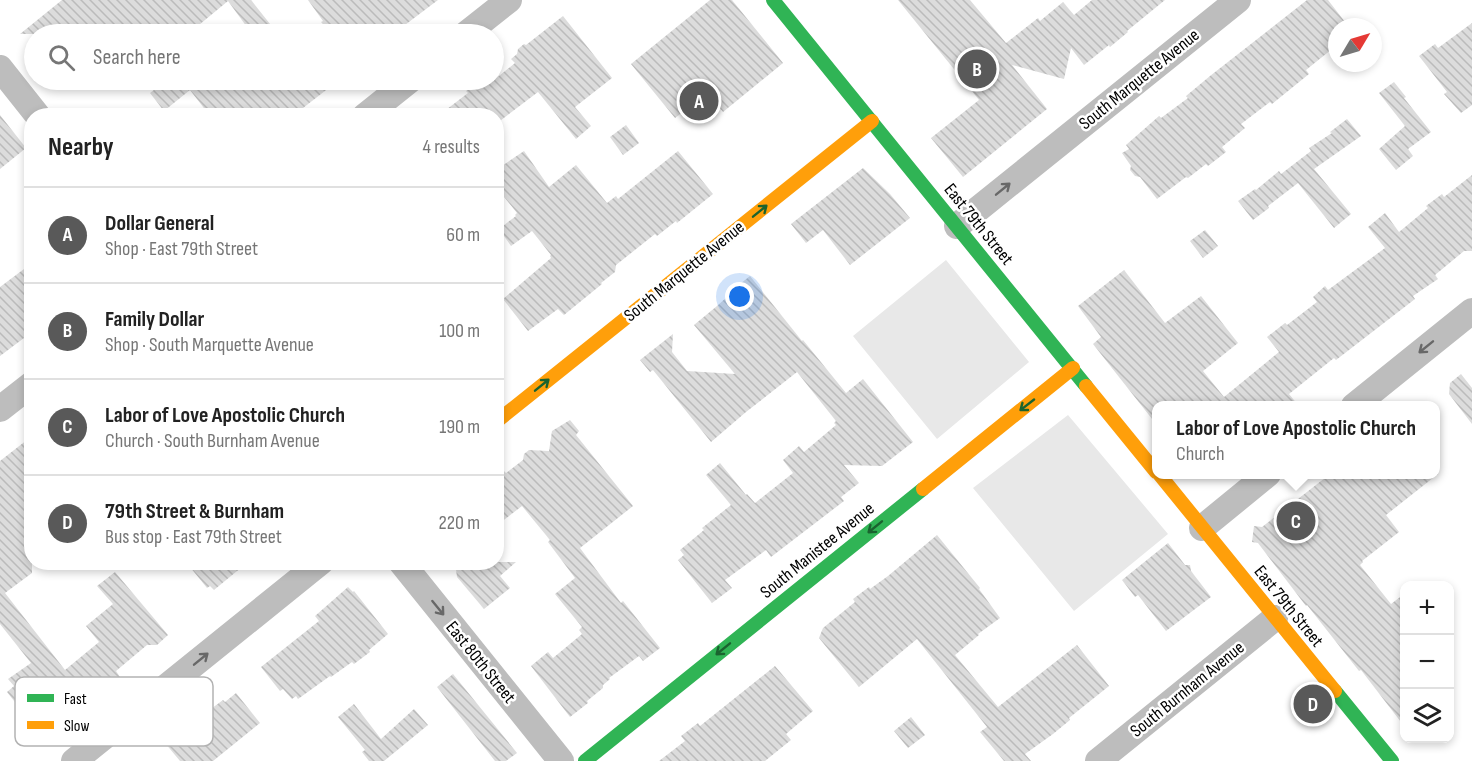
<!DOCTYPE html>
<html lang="en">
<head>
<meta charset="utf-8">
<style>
  :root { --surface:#fff; --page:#f2f2f2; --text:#222; --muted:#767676; --line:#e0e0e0; --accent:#595959 }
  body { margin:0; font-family:"Sofia Sans Condensed",sans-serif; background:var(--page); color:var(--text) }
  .controls { position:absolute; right:18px; bottom:18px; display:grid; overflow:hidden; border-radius:12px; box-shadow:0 3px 9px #0003 }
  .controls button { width:54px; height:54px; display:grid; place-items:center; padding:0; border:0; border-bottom:2px solid var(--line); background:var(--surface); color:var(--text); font:30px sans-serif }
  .compass { position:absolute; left:1328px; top:18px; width:54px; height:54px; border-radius:50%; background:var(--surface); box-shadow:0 3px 9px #0003; rotate:52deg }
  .you { position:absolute; left:740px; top:297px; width:21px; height:21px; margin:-15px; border:4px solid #fff; border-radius:50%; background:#1a73e8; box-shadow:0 0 0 9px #1a73e833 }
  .badge { display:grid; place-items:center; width:39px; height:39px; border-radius:50%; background:var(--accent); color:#fff; font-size:20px; font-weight:700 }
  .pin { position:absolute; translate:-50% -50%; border:3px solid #fff; box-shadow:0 2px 6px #0006 }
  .popup { position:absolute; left:1152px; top:401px; width:288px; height:78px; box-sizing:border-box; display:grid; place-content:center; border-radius:12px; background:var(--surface); filter:drop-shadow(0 2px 4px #0005); font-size:20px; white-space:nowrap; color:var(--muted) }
  .popup b { font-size:22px; color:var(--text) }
  .popup::after { content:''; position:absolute; left:50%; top:100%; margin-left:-12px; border:12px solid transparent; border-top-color:var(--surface) }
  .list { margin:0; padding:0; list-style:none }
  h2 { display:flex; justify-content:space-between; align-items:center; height:78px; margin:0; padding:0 24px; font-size:26px }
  h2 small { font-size:20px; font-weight:400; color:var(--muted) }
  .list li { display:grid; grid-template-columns:39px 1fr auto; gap:18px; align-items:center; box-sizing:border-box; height:96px; padding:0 24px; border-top:2px solid var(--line) }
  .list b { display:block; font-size:22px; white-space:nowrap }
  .list p { margin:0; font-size:20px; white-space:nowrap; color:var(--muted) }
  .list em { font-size:20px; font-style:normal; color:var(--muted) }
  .icon { flex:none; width:33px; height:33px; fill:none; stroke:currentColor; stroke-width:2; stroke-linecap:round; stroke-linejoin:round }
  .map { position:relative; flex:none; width:1472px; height:761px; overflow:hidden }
  .search { position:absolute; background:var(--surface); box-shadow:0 3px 9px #0003; left:24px; top:24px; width:480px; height:66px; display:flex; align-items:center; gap:15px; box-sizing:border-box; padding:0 21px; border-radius:33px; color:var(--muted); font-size:22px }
  .panel { position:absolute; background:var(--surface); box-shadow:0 3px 9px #0003; left:24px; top:108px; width:480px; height:462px; border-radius:24px }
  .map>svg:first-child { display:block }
  .grass { fill:#e8e8e8 }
  .building { fill:url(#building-back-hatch) }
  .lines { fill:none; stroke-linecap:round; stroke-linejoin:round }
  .street { stroke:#bdbdbd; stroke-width:26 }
  .fast { stroke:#30b455; stroke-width:14 }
  .slow { stroke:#ff9f0a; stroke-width:14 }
  .oneway { stroke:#686868 }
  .oneway2 { stroke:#1a632f }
  .labels { text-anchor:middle; stroke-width:5; stroke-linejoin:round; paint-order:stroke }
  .street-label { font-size:18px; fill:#000; stroke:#fff }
  .key { fill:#fff; stroke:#b2b2b2; stroke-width:1.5 }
  .key-label { font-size:16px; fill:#000 }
</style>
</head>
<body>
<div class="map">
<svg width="1472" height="761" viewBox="0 0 1472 761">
  <defs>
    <pattern id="building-back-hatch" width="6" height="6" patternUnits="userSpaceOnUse" patternTransform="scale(1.5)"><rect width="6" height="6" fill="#dcdcdc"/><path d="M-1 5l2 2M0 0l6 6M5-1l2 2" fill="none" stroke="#bbb"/></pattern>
  </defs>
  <rect width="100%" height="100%" fill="#fff"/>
  <!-- grass -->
  <path class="grass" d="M946,260L1029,362L937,439L853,336Z
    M1068,415L1168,534L1074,611L973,488Z"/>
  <!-- building -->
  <path class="building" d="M62,0H251L270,24L255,34H252L228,1L188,34H20Z
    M308,0H438L393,34H332L321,22L323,21Z
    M710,0H732L783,63L723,112L708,93L675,118L631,64Z
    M898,0H970L1006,43L1038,18L1040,21L1063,2L1074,15L1092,0H1165L1127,31L1128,32L1110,47L1109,45L1084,65L1071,48L1064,79L1012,65L1047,109L963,177L931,138L979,100Z
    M1307,0H1328L1349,27H1337V45L1306,70L1309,74L1272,104L1270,102L1241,124L1245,128L1222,147L1226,152L1208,166L1206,164L1188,178L1186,177L1157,199L1140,177L1135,176L1130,170L1131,166L1122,153L1129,149L1126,145L1159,116L1161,118L1188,98L1186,96L1210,76Z
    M563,16L612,78L575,107L591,126L576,139L538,92L496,124V116H438L468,93L466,91L481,80H494L515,63L511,59L517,54L518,49L524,44L526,45Z
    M1472,23V105L1461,113L1444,94L1447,92L1419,56L1435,44L1438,48Z
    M167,80H243L250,88L262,80H339L303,108L310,116H210L190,90L164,111L150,93Z
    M1394,82L1406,97L1404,98L1431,132L1408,149L1413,156L1396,170L1379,149L1405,126L1379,93Z
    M0,115L26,148L0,169Z
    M1347,119L1361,136L1314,169L1351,214L1334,228L1298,183L1268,206L1269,208L1253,220L1238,201L1255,189L1256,190L1279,171L1281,174L1311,151L1309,148L1332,133L1330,132Z
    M626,125L639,143L623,155L610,137Z
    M524,151L549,187L576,165L607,203L616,196L618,199L678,151L713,194L677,223L676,221L657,236L655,234L616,265L615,272L601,283L602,284L564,315L558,309L528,331L503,299L551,258L550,256L551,255L532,231L511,246L499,229L516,216L515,215L517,213L496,187V170Z
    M863,168L890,194L910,218L850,265L823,230L806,243L791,224Z
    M1472,175V251H1464L1435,275L1438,279L1413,296L1415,299L1336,360L1334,358L1289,394L1298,405H1156V424L1093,344L1101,337L1078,306L1124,270L1165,323L1201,296L1238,343L1203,371L1224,397L1279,352L1267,337L1285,323L1287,325L1317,302L1313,297L1325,286L1328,290L1385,248L1368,227L1385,213L1399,232L1428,208L1426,206L1442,194L1444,197Z
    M1205,230L1218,246L1203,258L1190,241Z
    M32,263V332L0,356V287Z
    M750,276L802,341L803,340L846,393L863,379L913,442L882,466L844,465L859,483L841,497L844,501L771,557L766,550L725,580L732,588L712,603L678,560L684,555L680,550L704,530L702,528L731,505L706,475L720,463L746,495L747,494L755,503L793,473L783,460L799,446L804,452L836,425L834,423L836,421L797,372L746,412L711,442L653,370L650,372L640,360L673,334L672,352L687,371L735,374L694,325L717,306L736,289L735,288Z
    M1461,374L1472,388V424L1449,394L1450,383Z
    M570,420L579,431L576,435L633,506L580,548L621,603L623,601L660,648L643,661L639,656L609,678L610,679L603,685V688L587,701L588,703L570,717L531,666L548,652L553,658L582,634L579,630L582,627L555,594L575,578L548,542L550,540L522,506L496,526V463L506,473L523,460L524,454L529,450L549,451L552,431Z
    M32,436V573L5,593L65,670L99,642L86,626L113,604L97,586L115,572L168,635L157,645H147L116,671L120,677L106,688L101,682L92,689L91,687L36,729L7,692L14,686L8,679L31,663L0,624V461Z
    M1330,474H1438L1386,515L1399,532L1362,561L1363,562L1360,565L1391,604L1404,594V726L1361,670L1359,671L1307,605L1306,606L1258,543L1252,542L1254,526L1262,527Z
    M937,535L980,588L979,589L1000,618L978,634L979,635L955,655L998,707L1077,645L1109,686L1069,718L1070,720L1053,734L1025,754L1031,761H1004L980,732L987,727L917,639L859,687L819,638L823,628L855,602L853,599L869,587L870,589L888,576Z
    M1168,543L1185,565H1190L1191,571L1211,597L1166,631L1138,595L1135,597L1122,580Z
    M186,562H248L214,590L210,586L207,588Z
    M455,562H516L500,576L510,588L484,609L457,577Z
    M348,587L353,592L354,591L388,634L369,650L370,652L354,664L352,662L331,677L330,676L298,699L296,696L292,699L283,689L280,691L261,667L319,621L315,616Z
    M775,666L813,711L786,734L791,740L765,761H659L685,741L681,736L698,723L700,726Z
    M453,674L517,753L506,761H495L437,687Z
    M236,693L260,723L213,761H180L165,743L223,700L225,702Z
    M354,704L381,739L414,709L428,725L384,761H369L362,752L365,750L338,717Z
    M911,717L925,735L908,748L894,731Z"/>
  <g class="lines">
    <!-- street -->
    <path class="street" d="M466,34L509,0
      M0,68L38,116
      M365,116L410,80
      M957,226L1238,0
      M1354,406L1472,311
      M0,409L32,384
      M1202,528L1268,474
      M401,562L561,761
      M74,761L321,562
      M1098,761L1275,618"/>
    <!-- fast -->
    <path class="fast" d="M773,0L1086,386
      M1335,691L1392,761
      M585,761L923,489"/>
    <!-- slow -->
    <path class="slow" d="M1086,386L1156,472
      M496,422L872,121
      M1159,474L1335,691
      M923,489L1073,368"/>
  </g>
  <!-- one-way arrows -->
  <defs><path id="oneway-shaft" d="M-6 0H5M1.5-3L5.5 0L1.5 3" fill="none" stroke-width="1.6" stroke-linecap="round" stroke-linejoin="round" transform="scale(1.5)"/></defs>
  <g class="oneway">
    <use href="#oneway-shaft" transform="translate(1003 189) rotate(-39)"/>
    <use href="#oneway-shaft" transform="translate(1426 347) rotate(141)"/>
    <use href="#oneway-shaft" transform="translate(438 608) rotate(51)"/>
    <use href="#oneway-shaft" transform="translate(201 659) rotate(-39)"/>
  </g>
  <g class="oneway2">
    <use href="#oneway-shaft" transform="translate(760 211) rotate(-39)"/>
    <use href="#oneway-shaft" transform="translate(542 385) rotate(-39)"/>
    <use href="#oneway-shaft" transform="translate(1027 405) rotate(142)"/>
    <use href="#oneway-shaft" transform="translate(875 527) rotate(141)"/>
    <use href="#oneway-shaft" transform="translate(723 649) rotate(141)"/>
  </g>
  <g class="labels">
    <!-- street labels -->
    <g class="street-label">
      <text transform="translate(1139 79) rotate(-39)" y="6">South Marquette Avenue</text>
      <text transform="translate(979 224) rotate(51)" y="6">East 79th Street</text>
      <text transform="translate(684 271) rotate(-39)" y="6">South Marquette Avenue</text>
      <text transform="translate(817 550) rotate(-39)" y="6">South Manistee Avenue</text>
      <text transform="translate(1289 606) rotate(51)" y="6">East 79th Street</text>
      <text transform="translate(481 662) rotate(51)" y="6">East 80th Street</text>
      <text transform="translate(1187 689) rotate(-39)" y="6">South Burnham Avenue</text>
    </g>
  </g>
  <!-- legend -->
  <rect x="15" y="677" width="198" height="69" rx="9" class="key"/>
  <rect x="27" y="694" width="27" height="8" fill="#30b455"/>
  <rect x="27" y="721" width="27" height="8" fill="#ff9f0a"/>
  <g class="key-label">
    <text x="64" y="704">Fast</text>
    <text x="64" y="731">Slow</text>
  </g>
</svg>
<div class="controls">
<button>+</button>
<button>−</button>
<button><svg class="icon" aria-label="layers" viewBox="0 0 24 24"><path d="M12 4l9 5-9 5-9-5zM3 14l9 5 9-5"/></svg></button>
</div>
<svg class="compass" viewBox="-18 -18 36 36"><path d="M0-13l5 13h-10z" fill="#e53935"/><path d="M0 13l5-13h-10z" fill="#767676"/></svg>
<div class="you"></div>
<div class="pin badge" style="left:699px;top:101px">A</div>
<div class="pin badge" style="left:977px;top:69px">B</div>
<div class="pin badge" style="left:1296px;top:521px">C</div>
<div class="popup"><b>Labor of Love Apostolic Church</b>Church</div>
<div class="pin badge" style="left:1313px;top:704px">D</div>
<div class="search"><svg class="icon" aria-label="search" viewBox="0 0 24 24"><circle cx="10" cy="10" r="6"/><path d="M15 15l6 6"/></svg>Search here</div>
<section class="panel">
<h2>Nearby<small>4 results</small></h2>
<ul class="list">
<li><span class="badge">A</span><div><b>Dollar General</b><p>Shop · East 79th Street</p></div><em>60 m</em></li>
<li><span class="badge">B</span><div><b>Family Dollar</b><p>Shop · South Marquette Avenue</p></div><em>100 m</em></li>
<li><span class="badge">C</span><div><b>Labor of Love Apostolic Church</b><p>Church · South Burnham Avenue</p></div><em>190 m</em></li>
<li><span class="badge">D</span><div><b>79th Street &amp; Burnham</b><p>Bus stop · East 79th Street</p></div><em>220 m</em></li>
</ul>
</section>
</div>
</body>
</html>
